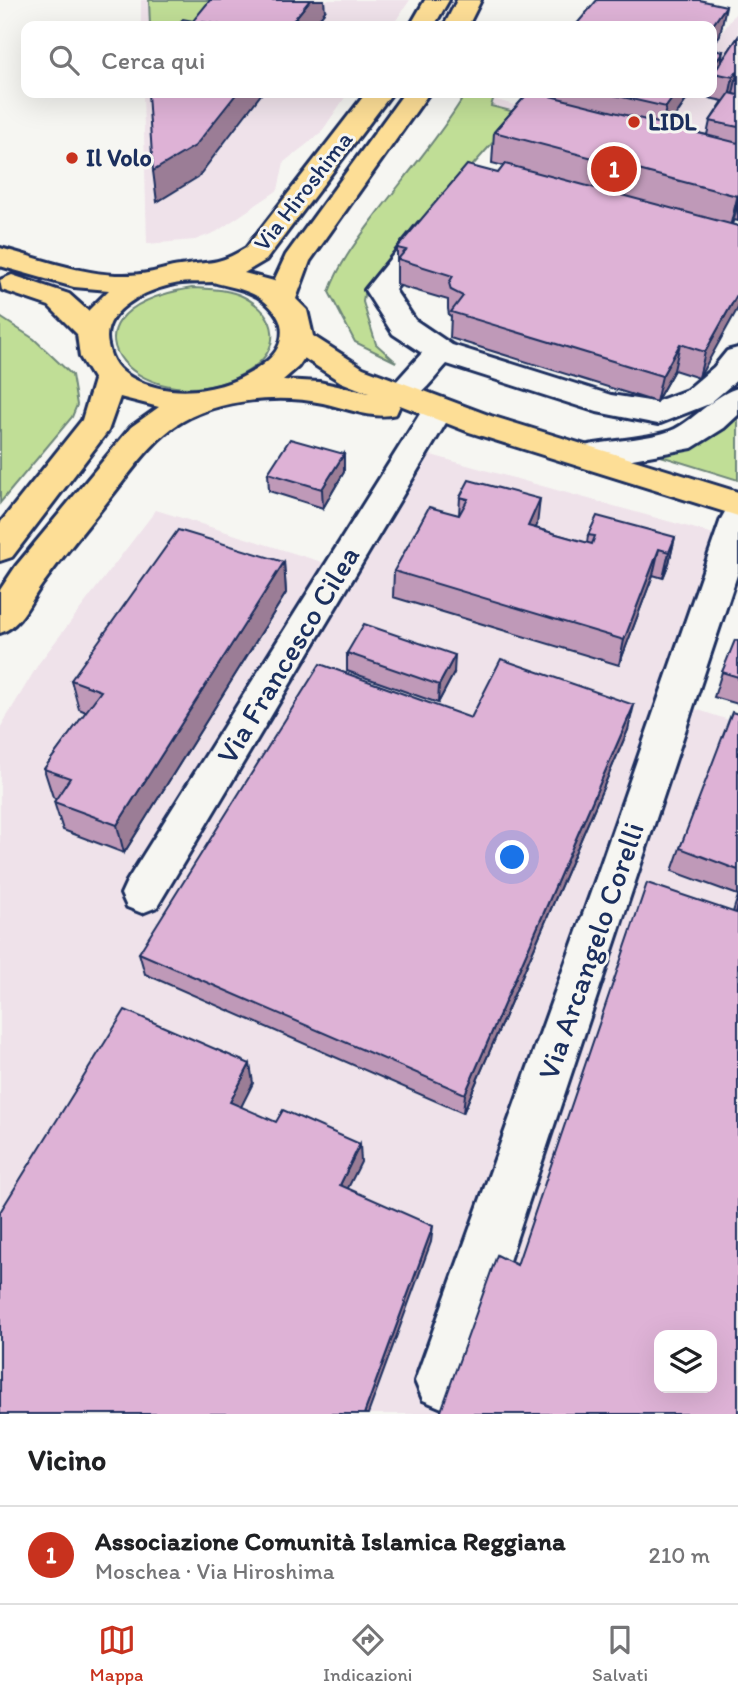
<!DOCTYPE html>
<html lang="it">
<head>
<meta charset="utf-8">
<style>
  :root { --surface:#fff; --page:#f6f6f6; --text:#202124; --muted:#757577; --line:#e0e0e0; --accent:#c8321e }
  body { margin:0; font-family:Itim,sans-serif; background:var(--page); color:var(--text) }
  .controls { position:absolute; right:21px; bottom:21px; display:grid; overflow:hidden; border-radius:14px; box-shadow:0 7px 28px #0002 }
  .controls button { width:63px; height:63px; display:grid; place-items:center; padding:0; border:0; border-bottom:2px solid var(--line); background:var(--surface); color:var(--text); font:35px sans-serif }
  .you { position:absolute; left:513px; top:858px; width:24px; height:24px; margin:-18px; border:5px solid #fff; border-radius:50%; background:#1a73e8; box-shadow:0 0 0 10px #1a73e833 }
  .badge { display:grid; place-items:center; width:46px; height:46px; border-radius:50%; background:var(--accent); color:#fff; font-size:23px; font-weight:700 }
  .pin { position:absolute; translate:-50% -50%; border:4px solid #fff; box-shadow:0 2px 7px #0006 }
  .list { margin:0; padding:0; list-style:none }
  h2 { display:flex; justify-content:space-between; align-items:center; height:91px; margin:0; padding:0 28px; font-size:30px }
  h2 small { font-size:23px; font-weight:400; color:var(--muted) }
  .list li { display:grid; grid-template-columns:46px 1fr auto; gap:21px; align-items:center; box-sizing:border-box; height:98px; padding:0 28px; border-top:2px solid var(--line) }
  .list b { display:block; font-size:26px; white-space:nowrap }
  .list p { margin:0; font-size:23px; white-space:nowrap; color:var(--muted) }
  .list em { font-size:23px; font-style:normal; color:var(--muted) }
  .icon { flex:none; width:38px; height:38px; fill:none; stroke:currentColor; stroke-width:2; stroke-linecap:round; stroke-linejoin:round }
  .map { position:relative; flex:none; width:738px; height:1414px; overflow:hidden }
  .search { position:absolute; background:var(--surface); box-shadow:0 7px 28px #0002; left:21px; right:21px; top:21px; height:77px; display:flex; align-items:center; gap:18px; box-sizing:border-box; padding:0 24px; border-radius:14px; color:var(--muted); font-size:26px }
  .sheet { height:189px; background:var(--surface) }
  nav { display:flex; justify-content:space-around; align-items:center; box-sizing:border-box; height:98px; border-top:2px solid var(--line); background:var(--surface); font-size:19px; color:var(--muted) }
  nav a { display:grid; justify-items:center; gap:4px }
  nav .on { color:var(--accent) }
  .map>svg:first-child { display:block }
  .built { fill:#efe2ea; fill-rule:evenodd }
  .green { fill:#c0de96; stroke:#6e867a; stroke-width:2 }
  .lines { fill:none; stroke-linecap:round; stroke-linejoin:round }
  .minor-casing { stroke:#1b2f5e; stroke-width:6 }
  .major-casing { stroke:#1b2f5e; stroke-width:6 }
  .minor { fill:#f6f6f2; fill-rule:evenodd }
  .major { fill:#fdde96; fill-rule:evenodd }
  .wall { fill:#bf99b8; stroke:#1b2f5e; stroke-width:2 }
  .shaded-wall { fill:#9b7d96; stroke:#1b2f5e; stroke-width:2 }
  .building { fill:#deb2d6; stroke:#1b2f5e; stroke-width:2; fill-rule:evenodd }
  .poi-dot { fill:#c8321e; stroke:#f6f6f2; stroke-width:2.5 }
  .labels { text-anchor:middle; stroke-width:6; stroke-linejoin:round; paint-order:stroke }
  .far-poi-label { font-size:24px; font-weight:bold; fill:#1b2f5e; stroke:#f6f6f2; text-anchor:start }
  .far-street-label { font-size:24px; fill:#1b2f5e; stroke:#f6f6f2 }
  .street-label { font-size:30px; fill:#1b2f5e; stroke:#f6f6f2 }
</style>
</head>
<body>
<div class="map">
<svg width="738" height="1414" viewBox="0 0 738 1414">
  <rect width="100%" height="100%" fill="#f6f6f2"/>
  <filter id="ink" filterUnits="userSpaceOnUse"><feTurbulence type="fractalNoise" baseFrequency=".0143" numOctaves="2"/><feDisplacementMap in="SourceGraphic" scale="14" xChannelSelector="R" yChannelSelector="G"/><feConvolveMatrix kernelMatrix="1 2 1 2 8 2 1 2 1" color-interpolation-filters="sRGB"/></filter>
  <g filter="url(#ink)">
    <!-- built -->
    <path class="built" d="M141,0H410L392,26H141Z
      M738,10V167L491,106L493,99L525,108L539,93H712V34L720,35Z
      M143,93H348L320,134L284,162L278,190L216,232L195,240L147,244Z
      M413,450L732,539L677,703L738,723V1414H0V728L39,663L156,510L341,568ZM659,1335H712V1388H659Z"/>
    <!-- green -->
    <path class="green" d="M149,0H228L205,26H150Z
      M466,93H495L491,106L519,113L365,287L363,302L376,344L396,362L355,342L329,292C340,261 360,237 380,210C409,172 441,134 466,93Z
      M192,288C210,289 229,289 244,297C279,315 283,350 248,371C149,431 34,314 192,288Z
      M0,317L34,339L72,375L77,405L72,417L0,503Z
      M738,398V480L635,448L680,439Z"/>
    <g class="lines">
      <defs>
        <path id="minor" d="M429,221L439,223L443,229L395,290L415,320L452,345L611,395L655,402L687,390L714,367L727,351L738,348V379L709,404L658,424L597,412L447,364C430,382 416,408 390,401L385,394L422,353L393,334L365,290L419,223Z
          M738,388V415L724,428L692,448L589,467L577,464L572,456L577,448L589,445C611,441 657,438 675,429C696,418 717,393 738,388Z
          M434,405L445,409L450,416L157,907L142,913L127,907L121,894L127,881L423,409Z
          M738,507V572L469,1381L461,1400L442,1408L423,1400L415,1381L595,881L721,519L726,510Z"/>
        <path id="major" d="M425,0H449L434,26H410Z
          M457,0H481L468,26H444Z
          M366,93H392L266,260L244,273L274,281L286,255L404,93H429L310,261L296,299L307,310L313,336L363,368L491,416L738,492V516L469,432L400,405L396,414C374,420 346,408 323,403C281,394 221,399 183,421C152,439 132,471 110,498C88,526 65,553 44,582C30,600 22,626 0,633V590L16,566L131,427L159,407L120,397L108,431L12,557L0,561V523L82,420L94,380L80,357L77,334L49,306L2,290L0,280L12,275L69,294L88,311L109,290L74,287L0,266V248C47,260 98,282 148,273C159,271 169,267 180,266C212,261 216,266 246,248ZM213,282C226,286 241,288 253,294C266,300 277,312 281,324C284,339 278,352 267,361C232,391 174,401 132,378C118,370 111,361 108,345C100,312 144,291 170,285C184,281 198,283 213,282ZM304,358L341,382L369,393L319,382L283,380L298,367Z"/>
      </defs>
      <!-- minor casing -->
      <use href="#minor" class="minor-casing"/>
      <!-- major casing -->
      <use href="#major" class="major-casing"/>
      <!-- minor -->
      <use href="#minor" class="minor"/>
      <!-- major -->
      <use href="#major" class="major"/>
    </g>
    <!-- wall -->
    <path class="wall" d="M325,11L313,26H176L193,21Z
      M738,37V221L734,220L731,224L738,226L699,378L674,370L656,402L450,338L451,316L449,315L448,309V300L397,285V248L498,173L504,166L492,163L494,132L528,93H691L669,126L707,135L710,121L723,101L709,98L710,93H712V49L721,62Z
      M344,454V472L323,508L269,491L268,473Z
      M460,497L537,525L535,528L587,543L588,535L675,537L669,563L663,578L653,575L619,665L393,597L394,571L459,515Z
      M284,562L286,593L124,853L63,830L54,802L56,799L53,797L44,769L86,712L79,709L71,680Z
      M738,641V704L714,697L722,672Z
      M347,653L454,673L438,703L347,671Z
      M738,714V895L672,871L680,848Z
      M471,718L628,730L463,1113L145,974L139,953Z
      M738,896V1414L517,1265L733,912Z"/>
    <!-- shaded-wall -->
    <path class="shaded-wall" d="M310,0H324L325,11L313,26H289Z
      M726,6L720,35L712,48V26Z
      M723,51L719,74L714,73L716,61Z
      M738,70L733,94L728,102L733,77Z
      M237,93H262L198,177L157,202L153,171Z
      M676,93H691L660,138L666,107Z
      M738,194V202L734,220L730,227Z
      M738,293V308L699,378L705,352Z
      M680,344L674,370L656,402L662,376Z
      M344,454V472L323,508L322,489Z
      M540,499L537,525L524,552L528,526Z
      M675,537L669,563L663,578L669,552Z
      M659,549L653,575L619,665L624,640Z
      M284,562L286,593L124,853L117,825Z
      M455,655L454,673L438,703L439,685Z
      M634,705L628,730L463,1113L465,1094Z
      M250,1064L253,1083L234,1121L230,1102Z
      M360,1144L361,1162L341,1202L340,1185Z
      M433,1226L431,1242L368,1414H364Z"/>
    <!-- building -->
    <path class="building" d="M210,0H310L289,26H226L202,22L198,26H176L183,19L193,21Z
      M597,0H699L726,6L712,26H575Z
      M738,37V70L733,77L714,73Z
      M712,49L723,51L716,61L712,60Z
      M148,93H237L195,146L153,171Z
      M528,93H538L738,143V194L737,196L494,132Z
      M605,93H676L666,107Z
      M730,93L738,95V127L710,121Z
      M505,164L738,226V293L705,352L680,344L662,376L451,312L463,296L451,290L449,283L453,276L398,259L406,250L397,248L467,165L498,173Z
      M290,439L344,454L322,489L268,473Z
      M469,480L540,499L528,526L592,544L595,536L588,535L597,516L675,537L669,552L659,549L624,640L394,571L429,507L459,515L468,499L460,497Z
      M178,530L284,562L117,825L54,802L70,778L44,769L101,691L71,680Z
      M364,624L455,655L439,685L347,653Z
      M735,640L738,641V677L722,672Z
      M501,659L634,705L465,1094L139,953L320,664L471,718Z
      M732,712L738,714V870L680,848Z
      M647,883L736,913L738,905V1414H440L497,1255L517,1265ZM659,1335H712V1388H659Z
      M125,1010L250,1064L230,1102L276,1122L283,1110L360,1144L340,1185L433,1226L364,1414H0V1212Z"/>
  </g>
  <!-- markers -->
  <g class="poi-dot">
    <circle cx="634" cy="122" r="7"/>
    <circle cx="72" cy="158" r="7"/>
  </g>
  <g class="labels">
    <!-- far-poi labels -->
    <g class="far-poi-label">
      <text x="648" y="130">LIDL</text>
      <text x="86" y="166">Il Volo</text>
    </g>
    <!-- far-street labels -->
    <g class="far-street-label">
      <text transform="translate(303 191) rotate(-52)" y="8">Via Hiroshima</text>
    </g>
    <!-- street labels -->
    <g class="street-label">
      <text transform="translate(288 655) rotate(-59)" y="10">Via Francesco Cilea</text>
      <text transform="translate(591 951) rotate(-71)" y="10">Via Arcangelo Corelli</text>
    </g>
  </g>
</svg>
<div class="controls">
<button><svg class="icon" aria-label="layers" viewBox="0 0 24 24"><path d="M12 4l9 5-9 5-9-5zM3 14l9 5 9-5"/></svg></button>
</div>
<div class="you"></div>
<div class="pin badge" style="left:614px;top:169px">1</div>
<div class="search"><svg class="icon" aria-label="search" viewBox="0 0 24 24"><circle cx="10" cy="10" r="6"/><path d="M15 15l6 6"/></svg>Cerca qui</div>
</div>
<section class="sheet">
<h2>Vicino<small></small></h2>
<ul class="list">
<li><span class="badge">1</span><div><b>Associazione Comunità Islamica Reggiana</b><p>Moschea · Via Hiroshima</p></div><em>210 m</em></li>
</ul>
</section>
<nav>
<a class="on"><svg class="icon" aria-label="map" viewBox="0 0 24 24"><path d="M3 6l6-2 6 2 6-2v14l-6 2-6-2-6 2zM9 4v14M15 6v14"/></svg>Mappa</a>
<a><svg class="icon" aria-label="directions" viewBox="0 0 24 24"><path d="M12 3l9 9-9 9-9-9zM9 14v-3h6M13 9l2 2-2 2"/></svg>Indicazioni</a>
<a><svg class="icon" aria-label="saved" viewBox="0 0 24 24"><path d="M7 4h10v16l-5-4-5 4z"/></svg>Salvati</a>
</nav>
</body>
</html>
